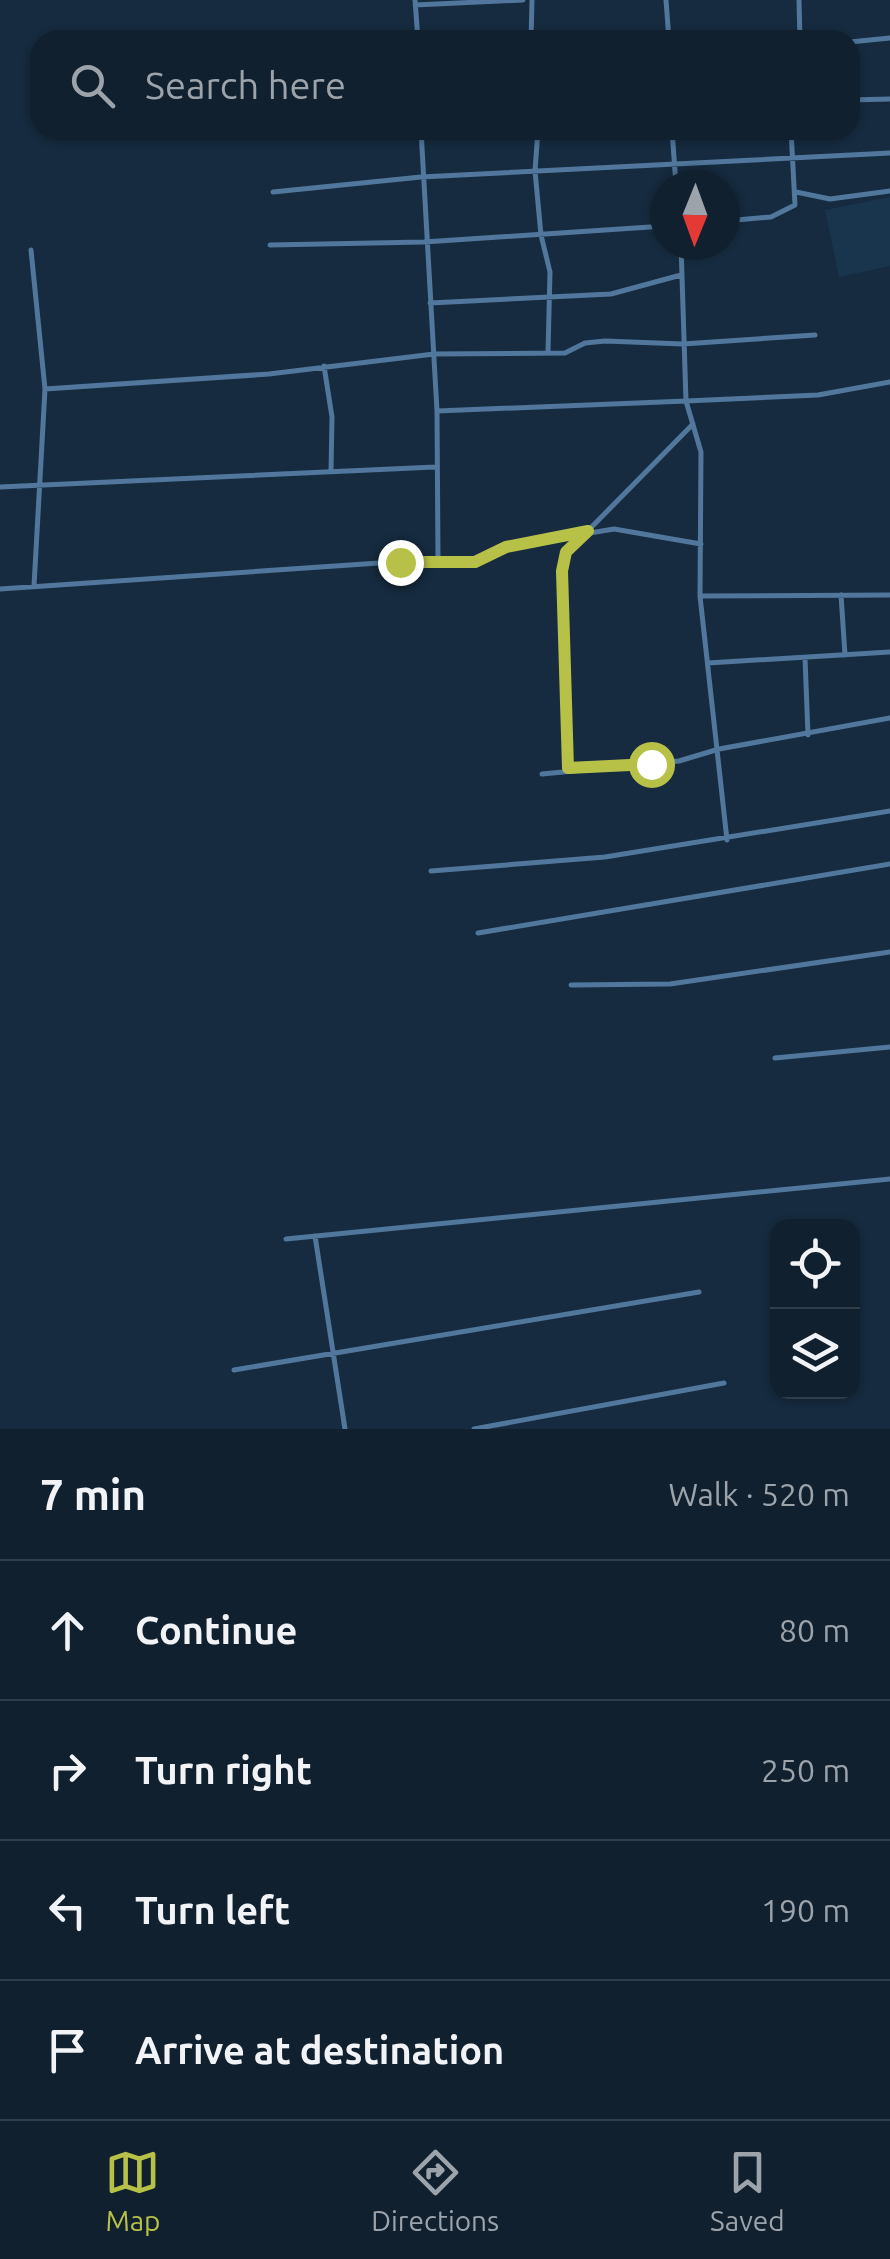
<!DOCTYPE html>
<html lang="en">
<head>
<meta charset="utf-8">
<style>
  :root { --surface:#10202f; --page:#192837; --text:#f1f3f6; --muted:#9ca3aa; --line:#303e4b; --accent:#b8c147 }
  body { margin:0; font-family:Ubuntu,sans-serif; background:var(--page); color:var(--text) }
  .controls { position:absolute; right:30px; bottom:30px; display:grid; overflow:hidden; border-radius:20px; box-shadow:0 2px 8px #0004 }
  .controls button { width:90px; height:90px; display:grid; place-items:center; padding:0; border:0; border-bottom:2px solid var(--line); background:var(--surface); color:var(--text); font:50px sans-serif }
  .compass { position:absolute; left:650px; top:170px; width:90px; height:90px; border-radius:50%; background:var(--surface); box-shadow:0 2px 8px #0004; rotate:181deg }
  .stop { position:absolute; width:30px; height:30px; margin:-22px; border:8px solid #b8c147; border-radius:50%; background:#fff }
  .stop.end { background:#b8c147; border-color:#fff; box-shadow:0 2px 10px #0008 }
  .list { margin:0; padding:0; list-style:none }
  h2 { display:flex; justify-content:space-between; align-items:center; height:130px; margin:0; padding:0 40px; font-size:42px }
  h2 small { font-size:32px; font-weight:400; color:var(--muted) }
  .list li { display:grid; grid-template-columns:65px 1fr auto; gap:30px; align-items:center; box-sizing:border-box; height:140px; padding:0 40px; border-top:2px solid var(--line) }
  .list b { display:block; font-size:38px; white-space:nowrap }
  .list em { font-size:32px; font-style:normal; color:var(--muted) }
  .icon { flex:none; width:55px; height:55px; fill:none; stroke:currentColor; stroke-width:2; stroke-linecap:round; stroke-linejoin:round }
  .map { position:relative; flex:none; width:890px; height:1429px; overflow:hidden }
  .search { position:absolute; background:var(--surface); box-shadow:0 2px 8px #0004; left:30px; right:30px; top:30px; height:110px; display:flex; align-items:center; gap:25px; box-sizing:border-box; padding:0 35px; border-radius:30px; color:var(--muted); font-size:38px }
  .sheet { height:690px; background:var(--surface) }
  nav { display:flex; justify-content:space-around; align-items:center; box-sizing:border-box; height:140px; border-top:2px solid var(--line); background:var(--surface); font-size:28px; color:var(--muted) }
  nav a { display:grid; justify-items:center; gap:5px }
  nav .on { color:var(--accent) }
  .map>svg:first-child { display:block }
  .built { fill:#19354d }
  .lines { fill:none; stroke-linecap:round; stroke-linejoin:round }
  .minor { stroke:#51779c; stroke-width:5 }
  .route { stroke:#b8c147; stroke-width:12 }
</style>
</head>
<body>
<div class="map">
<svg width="890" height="1429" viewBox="0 0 890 1429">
  <rect width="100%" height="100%" fill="#162b3f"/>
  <!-- built -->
  <path class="built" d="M890,197V266L839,277L825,210Z"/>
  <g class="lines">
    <!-- minor -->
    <path class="minor" d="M415,0L418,40
      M666,0L669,40
      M799,0L800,40
      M415,5L523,0
      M531,40L532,0
      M850,42L890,38
      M850,100L890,99
      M421,130L437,411L686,401L701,452L700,596L727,840
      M538,130L535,171L541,235L550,272L548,352
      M672,130L676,185
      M273,192L421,177L890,153
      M796,192L830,199L890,191
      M725,221L771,217L795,205L791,130
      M270,245L424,242L665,226
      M681,245L686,401L818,395L890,382
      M31,250L45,389L34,586
      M430,303L611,294L681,275
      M324,366L332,417L331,471
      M45,389L269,374L434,354L565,353L585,343L605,341L683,344L815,335
      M437,411L438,558
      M0,487L435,467
      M0,589L438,559L475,562L506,547L614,529L701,544
      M841,595L845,655
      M700,596L890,595
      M805,658L808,735
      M708,663L890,652
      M568,768L561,617L567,552L693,424
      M542,774L679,761L719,749L890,718
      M431,871L605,857L890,811
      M478,933L890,864
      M571,985L670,984L890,952
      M775,1058L890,1047
      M315,1236L345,1429
      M286,1239L890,1179
      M234,1370L699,1292
      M474,1429L724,1383"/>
  </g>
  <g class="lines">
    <!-- route -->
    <path class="route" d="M400,562H475L506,547L588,531L566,552L562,571L568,768L651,764"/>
  </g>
</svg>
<div class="controls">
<button><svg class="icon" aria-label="locate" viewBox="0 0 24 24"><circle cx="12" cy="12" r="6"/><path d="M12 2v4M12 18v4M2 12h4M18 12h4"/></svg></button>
<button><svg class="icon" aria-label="layers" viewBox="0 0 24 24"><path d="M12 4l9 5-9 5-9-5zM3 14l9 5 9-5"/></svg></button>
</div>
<svg class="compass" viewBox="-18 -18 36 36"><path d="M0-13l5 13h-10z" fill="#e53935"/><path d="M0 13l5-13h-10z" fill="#9ca3aa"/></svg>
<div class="stop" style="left:651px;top:764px"></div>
<div class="stop end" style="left:400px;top:562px"></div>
<div class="search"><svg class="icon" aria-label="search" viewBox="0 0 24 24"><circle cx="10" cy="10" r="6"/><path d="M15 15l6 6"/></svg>Search here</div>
</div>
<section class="sheet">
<h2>7 min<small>Walk · 520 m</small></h2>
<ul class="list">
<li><svg class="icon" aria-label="ahead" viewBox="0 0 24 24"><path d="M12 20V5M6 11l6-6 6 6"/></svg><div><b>Continue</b></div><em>80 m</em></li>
<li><svg class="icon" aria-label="right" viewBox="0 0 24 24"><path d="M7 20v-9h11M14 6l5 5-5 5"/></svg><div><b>Turn right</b></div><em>250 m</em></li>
<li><svg class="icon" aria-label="left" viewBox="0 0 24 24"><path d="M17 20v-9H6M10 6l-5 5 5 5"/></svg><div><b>Turn left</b></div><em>190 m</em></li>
<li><svg class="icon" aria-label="arrive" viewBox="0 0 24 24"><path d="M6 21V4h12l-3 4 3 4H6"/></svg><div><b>Arrive at destination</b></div></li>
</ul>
</section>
<nav>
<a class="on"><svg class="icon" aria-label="map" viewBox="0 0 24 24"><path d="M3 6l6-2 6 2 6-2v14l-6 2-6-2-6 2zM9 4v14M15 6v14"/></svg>Map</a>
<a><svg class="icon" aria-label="directions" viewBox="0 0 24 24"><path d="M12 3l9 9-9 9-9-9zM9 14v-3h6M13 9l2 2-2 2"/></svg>Directions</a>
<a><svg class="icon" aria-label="saved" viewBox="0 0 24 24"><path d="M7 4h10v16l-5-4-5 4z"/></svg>Saved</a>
</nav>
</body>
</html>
